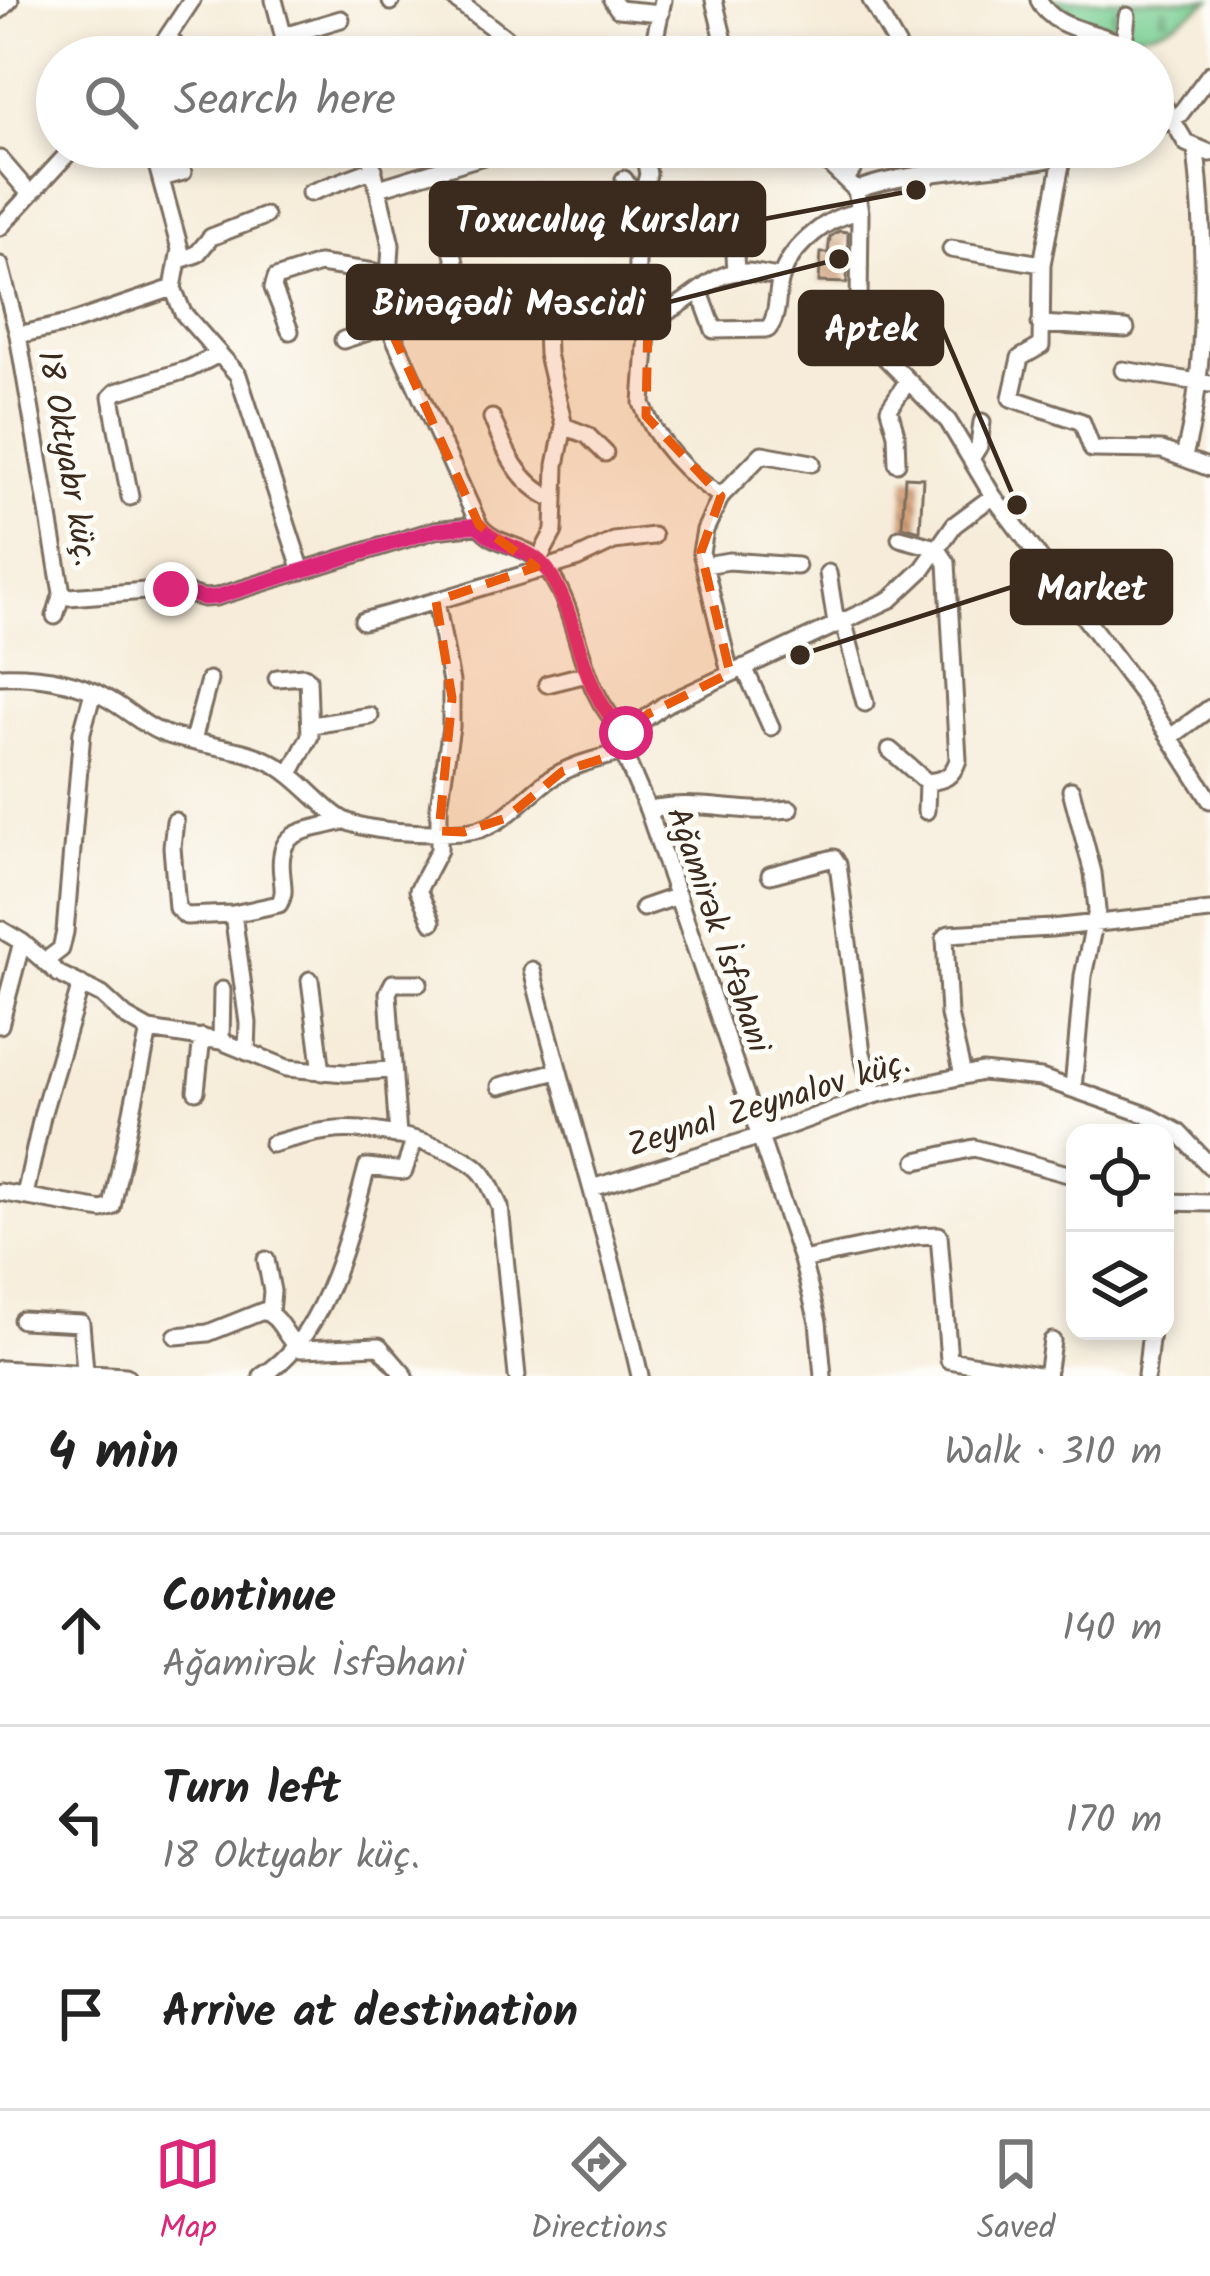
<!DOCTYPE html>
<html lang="en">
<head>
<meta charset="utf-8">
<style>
  :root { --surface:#fff; --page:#f6f6f6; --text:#222; --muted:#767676; --line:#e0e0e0; --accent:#db2777 }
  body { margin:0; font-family:Kalam,sans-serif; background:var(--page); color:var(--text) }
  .controls { position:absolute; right:36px; bottom:36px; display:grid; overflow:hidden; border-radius:24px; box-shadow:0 6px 18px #0003 }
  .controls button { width:108px; height:108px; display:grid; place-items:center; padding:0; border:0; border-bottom:3px solid var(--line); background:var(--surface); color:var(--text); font:60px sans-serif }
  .stop { position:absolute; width:36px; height:36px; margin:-27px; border:9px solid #db2777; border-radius:50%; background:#fff }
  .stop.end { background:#db2777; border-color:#fff; box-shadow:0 3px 12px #0008 }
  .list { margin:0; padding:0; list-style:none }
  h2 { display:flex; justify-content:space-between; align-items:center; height:156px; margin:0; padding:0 48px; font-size:51px }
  h2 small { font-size:39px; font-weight:400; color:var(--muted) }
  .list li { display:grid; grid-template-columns:78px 1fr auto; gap:36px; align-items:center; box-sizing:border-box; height:192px; padding:0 48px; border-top:3px solid var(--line) }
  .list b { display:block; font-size:45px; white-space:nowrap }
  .list p { margin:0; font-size:39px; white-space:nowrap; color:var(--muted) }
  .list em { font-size:39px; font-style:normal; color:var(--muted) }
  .icon { flex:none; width:66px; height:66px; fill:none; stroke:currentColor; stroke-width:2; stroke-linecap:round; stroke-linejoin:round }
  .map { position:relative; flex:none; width:1210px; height:1376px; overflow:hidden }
  .search { position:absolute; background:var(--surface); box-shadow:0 6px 18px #0003; left:36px; right:36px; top:36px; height:132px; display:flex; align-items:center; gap:30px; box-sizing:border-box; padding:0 42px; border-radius:66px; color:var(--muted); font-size:45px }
  .sheet { height:732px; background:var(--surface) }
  nav { display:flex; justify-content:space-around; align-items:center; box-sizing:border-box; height:168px; border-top:3px solid var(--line); background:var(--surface); font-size:33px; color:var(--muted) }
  nav a { display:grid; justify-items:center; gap:6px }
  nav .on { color:var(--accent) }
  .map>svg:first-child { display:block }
  .cemetery { fill:url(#cemetery-stones); stroke:#597c58; stroke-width:3 }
  .building { fill:url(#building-back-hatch) }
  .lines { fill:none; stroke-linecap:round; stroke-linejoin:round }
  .minor-casing { stroke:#7c6e5f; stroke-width:21 }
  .minor { stroke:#fff; stroke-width:15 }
  .route { stroke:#db2777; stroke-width:15 }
  .marked { fill:#e8590c; fill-opacity:0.2; stroke:#e8590c; stroke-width:9; stroke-dasharray:24 15; stroke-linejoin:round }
  .labels { text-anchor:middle; stroke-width:10; stroke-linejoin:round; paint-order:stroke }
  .street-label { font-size:33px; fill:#3b2a1e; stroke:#fdfcf7 }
  .leader { fill:none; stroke:#3b2a1e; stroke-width:4.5 }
  .callout-dot { fill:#3b2a1e; stroke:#fdfcf7; stroke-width:4.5 }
  .callout { fill:#3b2a1e; stroke:#3b2a1e; stroke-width:4.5 }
  .callout-label { font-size:36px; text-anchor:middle; font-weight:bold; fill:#fff }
</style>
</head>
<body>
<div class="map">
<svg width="1210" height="1376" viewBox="0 0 1210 1376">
  <defs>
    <pattern id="cemetery-stones" width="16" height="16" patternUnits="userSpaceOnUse" patternTransform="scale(3)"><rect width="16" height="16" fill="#77cd91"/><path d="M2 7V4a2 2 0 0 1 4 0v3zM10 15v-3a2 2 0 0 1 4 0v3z" fill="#63a776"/></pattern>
    <pattern id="building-back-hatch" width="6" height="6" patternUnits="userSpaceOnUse" patternTransform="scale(3)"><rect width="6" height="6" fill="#d4a37c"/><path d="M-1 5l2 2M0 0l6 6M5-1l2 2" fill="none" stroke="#ad8565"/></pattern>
  </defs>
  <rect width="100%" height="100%" fill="#fdfcf7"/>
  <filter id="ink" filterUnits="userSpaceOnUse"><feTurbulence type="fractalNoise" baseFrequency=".00833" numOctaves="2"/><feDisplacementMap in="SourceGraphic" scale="24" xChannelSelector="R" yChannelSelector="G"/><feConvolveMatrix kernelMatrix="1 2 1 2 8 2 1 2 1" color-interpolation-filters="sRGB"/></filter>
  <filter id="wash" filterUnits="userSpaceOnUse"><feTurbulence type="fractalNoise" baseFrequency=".004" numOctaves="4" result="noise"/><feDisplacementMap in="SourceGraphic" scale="48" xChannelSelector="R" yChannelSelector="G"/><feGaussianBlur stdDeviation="2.7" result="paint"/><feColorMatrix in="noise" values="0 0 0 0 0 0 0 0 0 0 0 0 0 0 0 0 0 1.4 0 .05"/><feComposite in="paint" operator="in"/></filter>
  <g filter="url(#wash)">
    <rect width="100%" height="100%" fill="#f6ecd9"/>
    <!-- cemetery -->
    <path class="cemetery" d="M1045,0H1210C1164,32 1139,44 1085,24C1068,18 1055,15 1045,0Z"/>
    <g id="blocks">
      <!-- building -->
      <path class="building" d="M839,231L848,232L847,283L819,282L821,253H828L830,237Z
        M905,477L923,478L920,531L902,526Z"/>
    </g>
  </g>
  <g filter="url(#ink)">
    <use href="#blocks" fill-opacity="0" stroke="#7c6e5f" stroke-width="3"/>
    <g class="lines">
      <defs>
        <path id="minor" d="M274,0L289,57
          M456,0L515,45L549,57
          M612,0L618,9L661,13
          M714,0L728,57
          M871,0L904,57
          M1039,0C1057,38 1116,28 1136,57
          M391,2L392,0
          M0,10L10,0
          M284,36L341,19
          M169,38L186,57
          M1124,44L1127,16
          M154,57L192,0
          M651,57L663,0
          M1153,87L1186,143L1210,153
          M1153,129L1180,114L1210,74
          M152,147L180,249L173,288L183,313L238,375L302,571
          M368,147L391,245L388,294L394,337L479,525C495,547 525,543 542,563C584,612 573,686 626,733
          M643,147L648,174L638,213L636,310L648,319L642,403C654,440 688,476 721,496L705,530L701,552L730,673
          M811,147L856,190L860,212L859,305L867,339L948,421L993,496L1143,695L1210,800
          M925,147L929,176
          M0,159L30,194
          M1062,159L1042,264L1041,346L1020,358L1011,398L1082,422L1092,449L1162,450L1210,468
          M162,178L183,172
          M624,179L639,202
          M846,179L856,164L860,147
          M379,188L513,147
          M856,190C933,163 1020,173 1098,147
          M310,193L374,169
          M573,212L638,213
          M445,215L456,267L457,292
          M0,227L74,147
          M717,227L728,229L734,237L736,272
          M951,249L1042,264
          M180,260L197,254L211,237L265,216
          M0,265L18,335L62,593L69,597L171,589L204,598L216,597L435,530L479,525
          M700,292L714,330L768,329C780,315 775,293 782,275C792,246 829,215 860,212
          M388,294L457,292L636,310
          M648,319C685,310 704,279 732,273C748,269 765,276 781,277
          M1040,324L1126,329
          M290,331L273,288L276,278L319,264L375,272L389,286
          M18,335L67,324L173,288
          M343,340L390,325
          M1123,370L1210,384
          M492,418C505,451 519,484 553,499
          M564,426L587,435L605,453
          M1184,456C1208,370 1206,239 1196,150
          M972,457L979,446L982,422
          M897,463L896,434L889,409L907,382
          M721,496L762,454L812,463
          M130,497L111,397L116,392L189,369L219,354
          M539,559L554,531L556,465L564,426L547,354L545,300
          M705,565L729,561L797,566
          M828,573L836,623
          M1030,610L1067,590
          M55,616L62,593
          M843,620L865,703
          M363,621L436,601
          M744,667L771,727
          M0,676C36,675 75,680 106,698C125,708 140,723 160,732C194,746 233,745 266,760C295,773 313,798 337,816C361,834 433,834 463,832C502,829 518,802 547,781C569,765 597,759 623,752
          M277,678L304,676L308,679L310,736L290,774
          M547,684L587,674
          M312,725L370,716
          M626,733L623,752L648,810L802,1260L818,1322L823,1376
          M626,733L664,705L891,599L923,569L954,525L993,496
          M1172,736L1210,708
          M193,740L209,680
          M890,750L927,782C945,780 952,777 958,760L947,563L937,548L900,538
          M1071,790L1093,873L1097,910L1083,976L1073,1089
          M648,810C692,798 743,815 790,809
          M926,811L927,782
          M175,821L172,847L177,908L186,916L233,914L279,904C285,894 283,888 282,876C276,827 303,833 343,821
          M770,875L834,858L838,864L862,1053L874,1095
          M643,908L678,896
          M233,914L248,1023L247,1052
          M432,922L418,890L439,850V806L451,727V682L436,601L576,559L614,541L653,536
          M0,929L22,942L59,974L102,995L126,1017L149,1030L221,1041L287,1068L345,1073L390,1070
          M44,962L61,949L65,932L82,732L93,692
          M532,970C566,1106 609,1239 640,1376
          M310,980L322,1072
          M0,1025L22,942
          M221,1041L222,990
          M963,1075L949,1015L945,938L949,934L1051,928L1210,911
          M500,1086L557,1071
          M196,1091L202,1037
          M398,1136L388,993L393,983H419
          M272,1144C290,1139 309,1133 328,1131C369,1125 441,1141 475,1166C488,1176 493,1193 500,1207L517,1376
          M917,1161L974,1148L1075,1176
          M592,1188L761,1136L874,1095L982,1072L1041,1078L1147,1115L1178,1132L1210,1166
          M0,1192L102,1210L112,1207L149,1030
          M25,1195L43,1112L81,984
          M1165,1202L1210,1203
          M266,1260L272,1291L270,1313
          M802,1260L916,1236L939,1235L949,1360L1044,1376
          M22,1320L81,1323L85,1371
          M176,1336L208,1333L263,1311C281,1316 285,1340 301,1349L379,1346L405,1376
          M0,1369L126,1376
          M262,1376C326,1338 349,1233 367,1167L404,1171L414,1141
          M1047,1376L1052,1341
          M1146,1376L1151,1331"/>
      </defs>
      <!-- minor casing -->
      <use href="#minor" class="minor-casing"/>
      <!-- minor -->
      <use href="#minor" class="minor"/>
    </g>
  </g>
  <g class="lines" filter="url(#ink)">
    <!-- route -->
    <path class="route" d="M171,589L204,598L216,597L435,530L478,525C497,549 530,545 548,571C582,622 577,690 626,733"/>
  </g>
  <!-- marked area -->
  <path class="marked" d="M388,294L636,310L648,319L646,416L721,496L701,552L730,673L648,714L621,738L623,752L563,771L506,818L464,832L439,831L452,698L436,601L536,567L479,525L394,337Z"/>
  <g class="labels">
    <!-- street labels -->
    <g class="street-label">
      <text transform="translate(69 458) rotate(80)" y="12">18 Oktyabr küç.</text>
      <text transform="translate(720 929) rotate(71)" y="12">Ağamirək İsfəhani</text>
      <text transform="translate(768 1102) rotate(-17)" y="12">Zeynal Zeynalov küç.</text>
    </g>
  </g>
  <!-- callouts -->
  <path class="leader" d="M916 190L764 219M839 259L669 302M1017 505L942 328M800 655L1012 587"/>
  <g class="callout-dot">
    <circle cx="916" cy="190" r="12"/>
    <circle cx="839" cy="259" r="12"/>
    <circle cx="1017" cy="505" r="12"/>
    <circle cx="800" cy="655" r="12"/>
  </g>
  <g class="callout">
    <rect x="431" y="183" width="333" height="72" rx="12"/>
    <rect x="348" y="266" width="321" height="72" rx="12"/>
    <rect x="800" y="292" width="142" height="72" rx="12"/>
    <rect x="1012" y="551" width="159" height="72" rx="12"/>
  </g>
  <g class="callout-label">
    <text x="597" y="232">Toxuculuq Kursları</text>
    <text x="509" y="315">Binəqədi Məscidi</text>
    <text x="871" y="341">Aptek</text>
    <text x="1092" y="600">Market</text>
  </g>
</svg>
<div class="controls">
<button><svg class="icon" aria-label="locate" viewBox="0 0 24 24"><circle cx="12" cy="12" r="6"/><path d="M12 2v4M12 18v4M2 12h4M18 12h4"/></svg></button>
<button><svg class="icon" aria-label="layers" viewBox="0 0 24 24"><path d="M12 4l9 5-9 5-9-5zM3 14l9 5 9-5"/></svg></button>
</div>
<div class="stop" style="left:626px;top:733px"></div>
<div class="stop end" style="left:171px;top:589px"></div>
<div class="search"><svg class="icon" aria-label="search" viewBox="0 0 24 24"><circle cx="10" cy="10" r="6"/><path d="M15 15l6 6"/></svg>Search here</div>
</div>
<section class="sheet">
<h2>4 min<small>Walk · 310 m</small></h2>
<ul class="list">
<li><svg class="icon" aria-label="ahead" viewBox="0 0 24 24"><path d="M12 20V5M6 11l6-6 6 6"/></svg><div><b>Continue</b><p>Ağamirək İsfəhani</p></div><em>140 m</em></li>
<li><svg class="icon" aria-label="left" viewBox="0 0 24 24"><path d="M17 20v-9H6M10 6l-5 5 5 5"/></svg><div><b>Turn left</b><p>18 Oktyabr küç.</p></div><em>170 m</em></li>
<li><svg class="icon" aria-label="arrive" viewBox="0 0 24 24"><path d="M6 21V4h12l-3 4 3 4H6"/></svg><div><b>Arrive at destination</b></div></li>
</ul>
</section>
<nav>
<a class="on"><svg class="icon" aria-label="map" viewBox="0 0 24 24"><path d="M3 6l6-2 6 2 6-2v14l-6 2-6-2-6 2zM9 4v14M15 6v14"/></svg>Map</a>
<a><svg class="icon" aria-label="directions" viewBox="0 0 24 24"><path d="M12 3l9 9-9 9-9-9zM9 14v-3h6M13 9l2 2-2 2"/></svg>Directions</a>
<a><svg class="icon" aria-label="saved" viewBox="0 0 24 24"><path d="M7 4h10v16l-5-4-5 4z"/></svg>Saved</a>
</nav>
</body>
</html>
